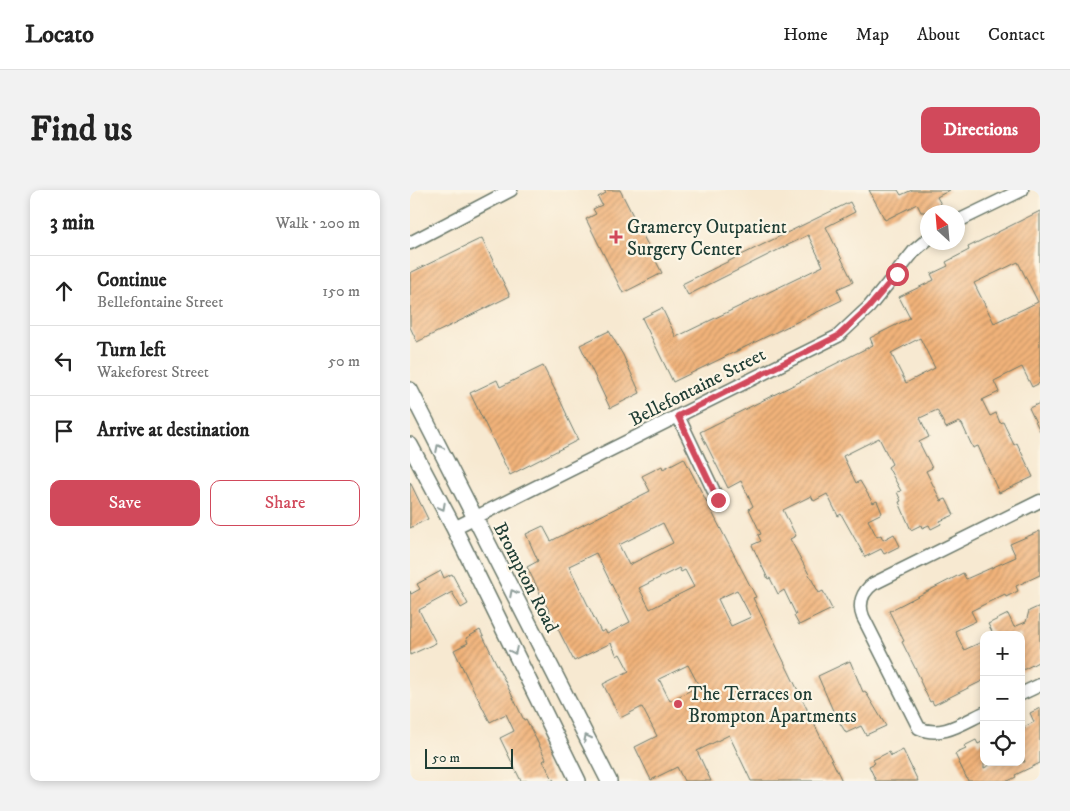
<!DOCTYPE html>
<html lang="en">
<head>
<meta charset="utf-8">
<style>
  :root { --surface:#fff; --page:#f2f2f2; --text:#222; --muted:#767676; --line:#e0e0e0; --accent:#d1495b }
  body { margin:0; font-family:"IM FELL DW Pica",serif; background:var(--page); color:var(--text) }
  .controls { position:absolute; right:15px; bottom:15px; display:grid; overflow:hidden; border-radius:10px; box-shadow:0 2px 8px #0003 }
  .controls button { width:45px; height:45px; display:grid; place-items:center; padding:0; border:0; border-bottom:1px solid var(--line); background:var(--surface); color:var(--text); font:25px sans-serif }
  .compass { position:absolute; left:510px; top:15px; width:45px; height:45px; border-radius:50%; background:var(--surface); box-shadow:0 2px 8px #0003; rotate:334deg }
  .scale { position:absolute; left:15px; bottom:12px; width:88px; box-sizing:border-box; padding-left:5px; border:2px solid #1f3d34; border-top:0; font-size:14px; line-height:18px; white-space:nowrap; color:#1f3d34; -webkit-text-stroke:4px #fcf5e5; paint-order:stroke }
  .stop { position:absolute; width:15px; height:15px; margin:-11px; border:4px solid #d1495b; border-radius:50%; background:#fff }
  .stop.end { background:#d1495b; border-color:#fff; box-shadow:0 1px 5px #0008 }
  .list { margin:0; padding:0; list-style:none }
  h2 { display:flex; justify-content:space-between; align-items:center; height:65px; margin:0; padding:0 20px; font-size:21px }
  h2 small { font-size:16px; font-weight:400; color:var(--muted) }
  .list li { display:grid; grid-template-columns:32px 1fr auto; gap:15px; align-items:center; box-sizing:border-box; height:70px; padding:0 20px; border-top:1px solid var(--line) }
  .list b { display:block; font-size:19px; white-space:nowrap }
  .list p { margin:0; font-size:16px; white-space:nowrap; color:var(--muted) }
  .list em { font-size:16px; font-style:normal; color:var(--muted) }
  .actions { display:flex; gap:10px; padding:15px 20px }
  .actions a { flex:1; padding:11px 0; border:1px solid var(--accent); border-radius:10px; text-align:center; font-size:18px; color:var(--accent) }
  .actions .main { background:var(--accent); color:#fff }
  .icon { flex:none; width:28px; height:28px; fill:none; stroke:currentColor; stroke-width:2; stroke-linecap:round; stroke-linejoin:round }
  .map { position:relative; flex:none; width:630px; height:591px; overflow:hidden; border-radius:10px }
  header { display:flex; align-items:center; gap:30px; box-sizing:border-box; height:70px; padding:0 25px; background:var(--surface); border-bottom:1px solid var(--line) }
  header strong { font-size:24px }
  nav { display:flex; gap:28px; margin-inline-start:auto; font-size:18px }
  .intro { display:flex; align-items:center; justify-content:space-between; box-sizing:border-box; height:120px; padding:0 30px }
  h1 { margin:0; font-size:35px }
  .button { padding:12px 22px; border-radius:10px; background:var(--accent); color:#fff; font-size:18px; font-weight:700 }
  main { display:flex; gap:30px; padding:0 30px }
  aside { flex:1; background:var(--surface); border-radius:10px; box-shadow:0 2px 8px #0003 }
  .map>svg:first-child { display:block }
  .building { fill:url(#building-hatch); fill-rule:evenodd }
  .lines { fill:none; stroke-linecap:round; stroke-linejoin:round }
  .minor-casing { stroke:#6b796b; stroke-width:15 }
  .tertiary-casing { stroke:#6b796b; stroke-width:18 }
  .minor { stroke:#fff; stroke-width:12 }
  .tertiary { stroke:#fff; stroke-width:15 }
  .oneway { stroke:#8f9e9a }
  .route { stroke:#d1495b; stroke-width:6 }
  .poi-dot { fill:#d1495b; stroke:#fcf5e5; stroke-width:2 }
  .labels { text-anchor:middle; stroke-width:4.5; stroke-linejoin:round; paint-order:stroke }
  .poi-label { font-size:19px; fill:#1f3d34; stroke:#fcf5e5; text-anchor:start }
  .street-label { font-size:19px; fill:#1f3d34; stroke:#fcf5e5 }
</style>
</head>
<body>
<header>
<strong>Locato</strong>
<nav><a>Home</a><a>Map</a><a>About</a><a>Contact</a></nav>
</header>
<div class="intro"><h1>Find us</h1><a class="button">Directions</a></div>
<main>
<aside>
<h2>3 min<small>Walk · 200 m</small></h2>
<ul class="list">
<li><svg class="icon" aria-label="ahead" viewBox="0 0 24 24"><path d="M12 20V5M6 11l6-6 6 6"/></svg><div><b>Continue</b><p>Bellefontaine Street</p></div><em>150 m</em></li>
<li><svg class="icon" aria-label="left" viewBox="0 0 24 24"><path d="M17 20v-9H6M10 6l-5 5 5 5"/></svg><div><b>Turn left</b><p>Wakeforest Street</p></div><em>50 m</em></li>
<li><svg class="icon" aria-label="arrive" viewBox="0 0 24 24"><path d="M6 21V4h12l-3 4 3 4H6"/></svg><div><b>Arrive at destination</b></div></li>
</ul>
<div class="actions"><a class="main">Save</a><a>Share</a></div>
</aside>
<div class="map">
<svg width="630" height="591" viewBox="0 0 630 591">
  <defs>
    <pattern id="building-hatch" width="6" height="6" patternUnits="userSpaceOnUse" patternTransform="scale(1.25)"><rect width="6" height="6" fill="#f2b37a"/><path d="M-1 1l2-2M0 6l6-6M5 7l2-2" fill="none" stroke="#c39365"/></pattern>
  </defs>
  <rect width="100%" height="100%" fill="#fcf5e5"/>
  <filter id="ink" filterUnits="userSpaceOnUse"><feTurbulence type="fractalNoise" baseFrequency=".02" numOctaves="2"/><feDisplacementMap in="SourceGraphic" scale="10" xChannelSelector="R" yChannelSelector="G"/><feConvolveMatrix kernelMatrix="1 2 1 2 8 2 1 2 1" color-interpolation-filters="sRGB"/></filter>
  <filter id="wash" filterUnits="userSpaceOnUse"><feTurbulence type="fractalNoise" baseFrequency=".0096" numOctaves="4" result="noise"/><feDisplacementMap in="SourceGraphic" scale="20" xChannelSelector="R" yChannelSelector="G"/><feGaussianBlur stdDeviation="1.12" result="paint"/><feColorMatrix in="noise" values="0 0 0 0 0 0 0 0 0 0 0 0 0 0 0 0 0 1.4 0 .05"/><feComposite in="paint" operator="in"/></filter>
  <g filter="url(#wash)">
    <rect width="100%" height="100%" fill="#f7e9d1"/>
    <g id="blocks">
      <!-- building -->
      <path class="building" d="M194,0H210L252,83L213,103L176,29L186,24L183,19L192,15L188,7L196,3Z
        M459,0H488L491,5L502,0H540L527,7L533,18L525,22H511L507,14L475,30Z
        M440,12L445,22L416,37L443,92L427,99L432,110L263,192L232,128L252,118L266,147L413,76L398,45L278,105L272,94Z
        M630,21V193L622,197L612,177L584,191L589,202L572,210L580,226L586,223L590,233L593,232L604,255L607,253L623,287L589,303L568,256L563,258L552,234L549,232L536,238L527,220L510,228L519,247L509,252L522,278L516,281L531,311L536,309L544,325L530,331L531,334L521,339L519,335L512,338L511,335L501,340L489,312L491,311L487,302L491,301L478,277L482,274L469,248L433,266L446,293L450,291L463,313L467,311L472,323L458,330L467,347L471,345L473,350L484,344L490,356L474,364L471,359L455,367L431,324L428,326L417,304L404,311L401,306L373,320L386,346L380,349L409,403L413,401L422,419L389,435L384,426L386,425L374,400L368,404L360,388L358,389L342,355L351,351L348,345L351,344L339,319L343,316L331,291L318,298L290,242L463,155L460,148L500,128L489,107L524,90L521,84L538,76L536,72L559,60L558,57ZM608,72L628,112L584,133L564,93ZM510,148L525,178L496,193L481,163Z
        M72,48L100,106L7,152L0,137V83Z
        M199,141L213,165L230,203L200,218L170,155Z
        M133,176L151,212L157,225H156L168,250L100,285L60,203L87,190L90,197Z
        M630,213V241L619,218Z
        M274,268L346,407L343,408L432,591H341L319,545L287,561L301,591H274L267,577L241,590L225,557L247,546L232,517L210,528L193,494L219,481L210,464L207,466L201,453L164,471L117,377L128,371L116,344L133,336L141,351L240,301L232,286L252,276L253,279ZM253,333L263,353L219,375L209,355ZM186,363L220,432L197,444L195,440L191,442L159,376ZM269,378L271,382L275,380L284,397L240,419L229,398ZM327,400L341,427L321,436L308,409ZM278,475L289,496L260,511L249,489Z
        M0,292L18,329L0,338Z
        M630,341V385L606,396L608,401L596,407L595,404L561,421L566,431L545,441L554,460L574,451V490L524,515L522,511L520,512L510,491L511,490L492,452L494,451L479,421L553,383L556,389L606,367L600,354Z
        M31,381L34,388L42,384L58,414L51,418L42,402L9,420L26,453L0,465V401L1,404L10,399L7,394Z
        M630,416V471L611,481V445H584L578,434L598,424L604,437L616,432L619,421Z
        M70,440L114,530L116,529L136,569L133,571L144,591H111L90,548L104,541L96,524L80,532L58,489L44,460L58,453L56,448Z
        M440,471L453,502L455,501L476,536L456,545L451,536L436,543L424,523L408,486Z
        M630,518V573L605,585L606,587L598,591H558L545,564L556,559L554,556L566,550L568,554L574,551V578L586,572H615L611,561V541L615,539L614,537L624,532L620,523Z
        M493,560L508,591H466L459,576L465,573L463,570L479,562L481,566Z"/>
    </g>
  </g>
  <g filter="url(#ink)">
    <use href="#blocks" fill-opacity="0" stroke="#6b796b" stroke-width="1"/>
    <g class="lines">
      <defs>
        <path id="minor" d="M548,31L612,0
          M0,53L101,0
          M268,226L308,310
          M44,338L428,146L459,117L505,60L518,49
          M611,504L630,495
          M574,523C554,532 531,549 509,538L453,427C448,414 452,402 463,394L630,311"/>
        <path id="tertiary" d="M0,200L199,591
          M0,255L44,338L168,591"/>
      </defs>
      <!-- minor casing -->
      <use href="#minor" class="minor-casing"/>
      <!-- tertiary casing -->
      <use href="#tertiary" class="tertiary-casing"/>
      <!-- minor -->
      <use href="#minor" class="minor"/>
      <!-- tertiary -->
      <use href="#tertiary" class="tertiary"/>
    </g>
    <!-- one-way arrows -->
    <defs><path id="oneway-chevron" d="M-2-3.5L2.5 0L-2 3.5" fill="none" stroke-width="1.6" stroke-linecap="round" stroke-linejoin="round" transform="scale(1.25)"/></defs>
    <g class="oneway">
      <use href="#oneway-chevron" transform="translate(29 258) rotate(-117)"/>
      <use href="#oneway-chevron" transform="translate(32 317) rotate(62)"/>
      <use href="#oneway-chevron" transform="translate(103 403) rotate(-117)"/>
      <use href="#oneway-chevron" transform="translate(104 461) rotate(64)"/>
      <use href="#oneway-chevron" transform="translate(177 548) rotate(-117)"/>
    </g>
  </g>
  <g class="lines" filter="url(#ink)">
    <!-- route -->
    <path class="route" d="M308,310L268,226L428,146L459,117L487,84"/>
  </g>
  <!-- markers -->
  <g class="poi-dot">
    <path d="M203.5 39.5h5v5h5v5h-5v5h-5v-5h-5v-5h5z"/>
    <circle cx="268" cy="514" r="5"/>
  </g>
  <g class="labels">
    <!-- poi labels -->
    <g class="poi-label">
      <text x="217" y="43">Gramercy Outpatient<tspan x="217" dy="22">Surgery Center</tspan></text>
      <text x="278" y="510">The Terraces on<tspan x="278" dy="22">Brompton Apartments</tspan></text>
    </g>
    <!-- street labels -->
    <g class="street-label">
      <text transform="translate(287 196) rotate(-27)" y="7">Bellefontaine Street</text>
      <text transform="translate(117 387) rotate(63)" y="7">Brompton Road</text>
    </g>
  </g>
</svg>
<div class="controls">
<button>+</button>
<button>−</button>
<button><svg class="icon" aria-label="locate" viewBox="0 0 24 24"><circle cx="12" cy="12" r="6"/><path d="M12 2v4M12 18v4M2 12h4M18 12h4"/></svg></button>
</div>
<svg class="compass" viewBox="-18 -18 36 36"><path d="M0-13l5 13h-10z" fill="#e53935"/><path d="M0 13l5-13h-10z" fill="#767676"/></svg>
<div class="scale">50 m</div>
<div class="stop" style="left:487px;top:84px"></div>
<div class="stop end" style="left:308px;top:310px"></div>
</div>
</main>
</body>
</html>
